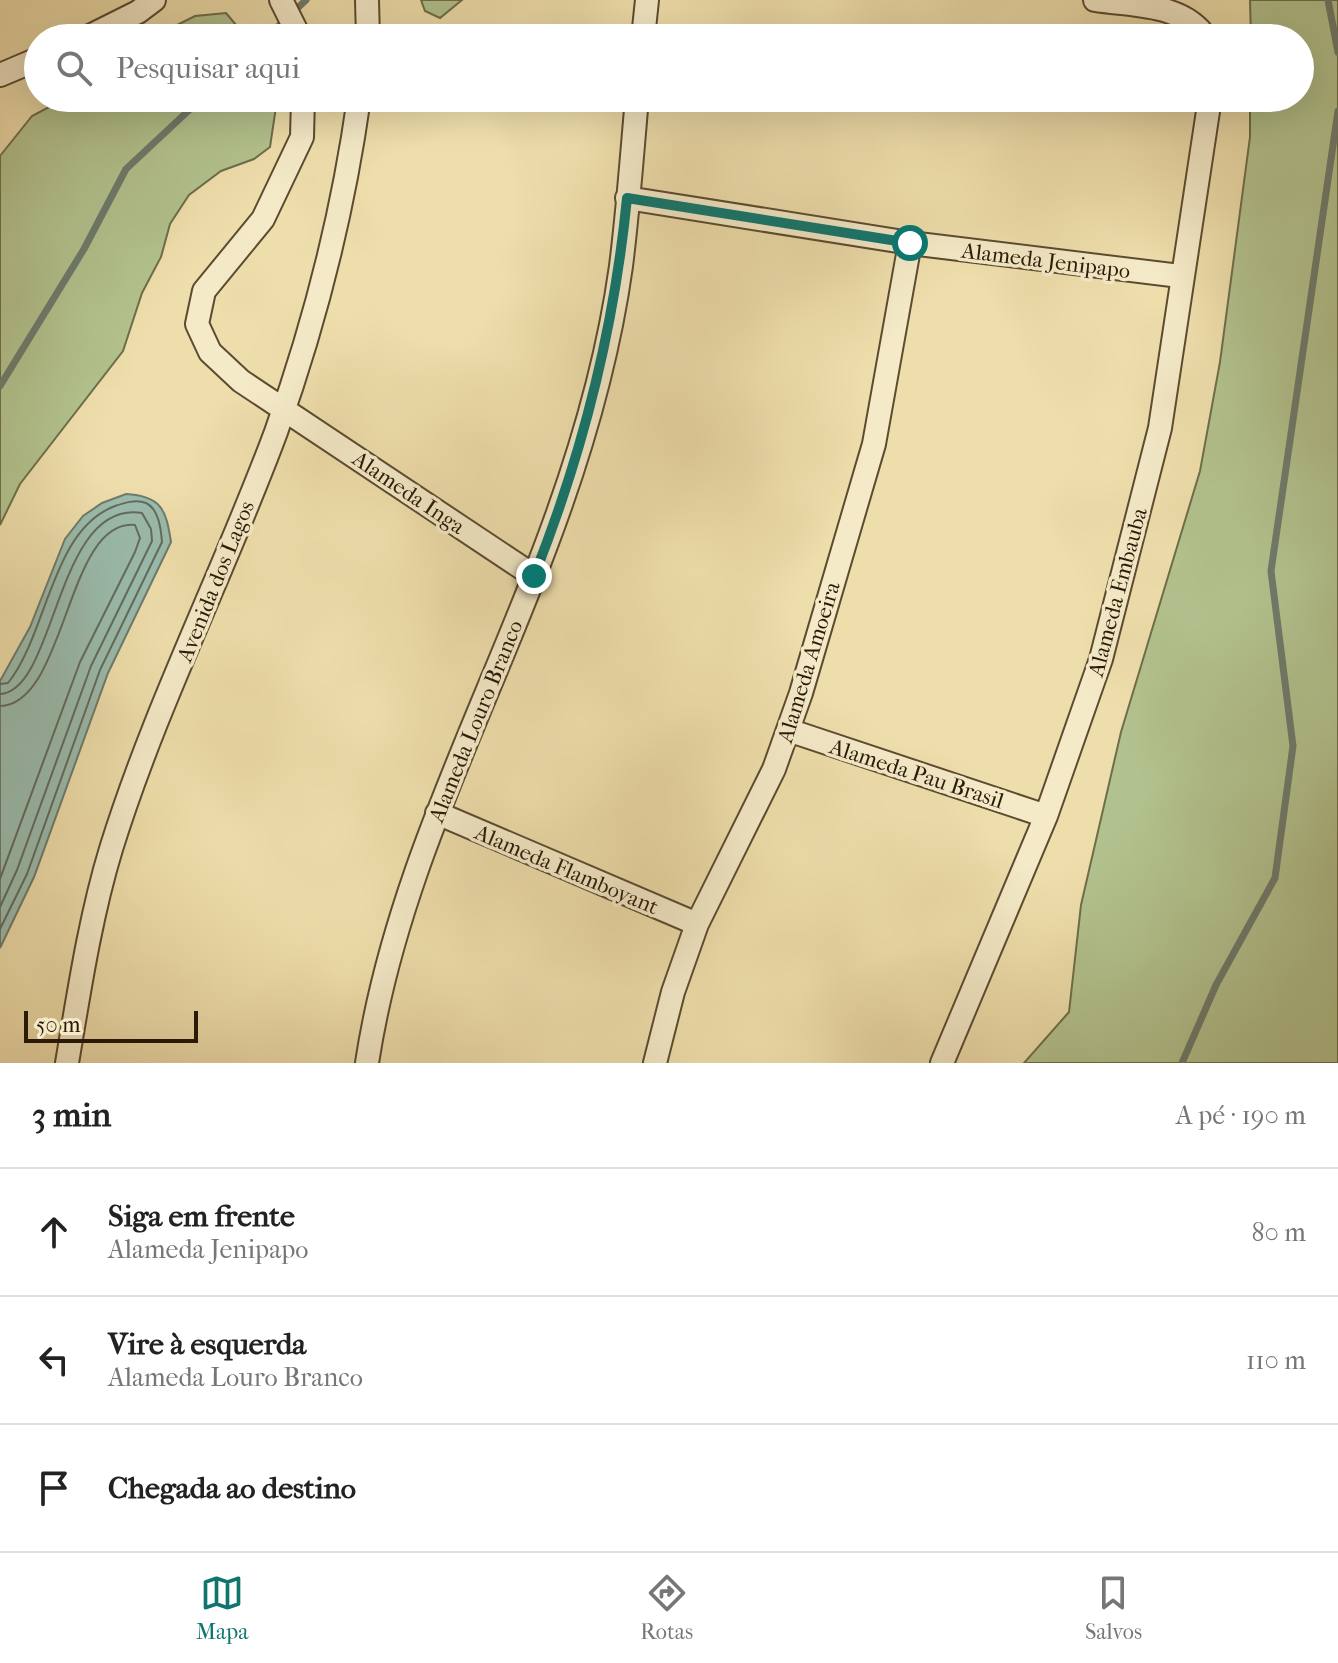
<!DOCTYPE html>
<html lang="pt">
<head>
<meta charset="utf-8">
<style>
  :root { --surface:#fff; --page:#f6f6f6; --text:#222; --muted:#767676; --line:#e0e0e0; --accent:#0f766e }
  body { margin:0; font-family:"IM FELL French Canon",serif; background:var(--page); color:var(--text) }
  .scale { position:absolute; left:24px; bottom:20px; width:174px; box-sizing:border-box; padding-left:8px; border:4px solid #2b1a08; border-top:0; font-size:22px; line-height:28px; white-space:nowrap; color:#2b1a08; -webkit-text-stroke:6px #f4eac8; paint-order:stroke }
  .stop { position:absolute; width:24px; height:24px; margin:-18px; border:6px solid #0f766e; border-radius:50%; background:#fff }
  .stop.end { background:#0f766e; border-color:#fff; box-shadow:0 2px 8px #0008 }
  .list { margin:0; padding:0; list-style:none }
  h2 { display:flex; justify-content:space-between; align-items:center; height:104px; margin:0; padding:0 32px; font-size:34px }
  h2 small { font-size:26px; font-weight:400; color:var(--muted) }
  .list li { display:grid; grid-template-columns:52px 1fr auto; gap:24px; align-items:center; box-sizing:border-box; height:128px; padding:0 32px; border-top:2px solid var(--line) }
  .list b { display:block; font-size:30px; white-space:nowrap }
  .list p { margin:0; font-size:26px; white-space:nowrap; color:var(--muted) }
  .list em { font-size:26px; font-style:normal; color:var(--muted) }
  .icon { flex:none; width:44px; height:44px; fill:none; stroke:currentColor; stroke-width:2; stroke-linecap:round; stroke-linejoin:round }
  .map { position:relative; flex:none; width:1338px; height:1063px; overflow:hidden }
  .search { position:absolute; background:var(--surface); box-shadow:0 8px 32px #0002; left:24px; right:24px; top:24px; height:88px; display:flex; align-items:center; gap:20px; box-sizing:border-box; padding:0 28px; border-radius:44px; color:var(--muted); font-size:30px }
  .sheet { height:488px; background:var(--surface) }
  nav { display:flex; justify-content:space-around; align-items:center; box-sizing:border-box; height:112px; border-top:2px solid var(--line); background:var(--surface); font-size:22px; color:var(--muted) }
  nav a { display:grid; justify-items:center; gap:4px }
  nav .on { color:var(--accent) }
  .map>svg:first-child { display:block }
  .green { fill:#b2c28e; stroke:#6e6e4b; stroke-width:2 }
  .water { fill:#9abcae; stroke:#6e7b6c; stroke-width:2 }
  .lines { fill:none; stroke-linecap:round; stroke-linejoin:round }
  .shore { stroke:#626b5b; stroke-width:2 }
  .stream { stroke:#6e7b6c; stroke-width:7 }
  .minor-casing { stroke:#5c4b31; stroke-width:26 }
  .minor { stroke:#f4eac8; stroke-width:22 }
  .route { stroke:#0f766e; stroke-width:10 }
  .labels { text-anchor:middle; stroke-width:7; stroke-linejoin:round; paint-order:stroke }
  .street-label { font-size:22px; fill:#2b1a08; stroke:#f4eac8 }
</style>
</head>
<body>
<div class="map">
<svg width="1338" height="1063" viewBox="0 0 1338 1063">
  <rect width="100%" height="100%" fill="#eedeab"/>
  <filter id="stains"><feTurbulence type="fractalNoise" baseFrequency=".0025" numOctaves="4"/><feColorMatrix values="0 0 0 0 .2 0 0 0 0 .09 0 0 0 0 .02 0 0 0 .5 -.17"/></filter>
  <radialGradient id="worn" r=".72"><stop offset=".6" stop-color="#630" stop-opacity="0"/><stop offset="1" stop-color="#630" stop-opacity=".3"/></radialGradient>
  <!-- green -->
  <path class="green" d="M421,0H462L440,18L425,11Z
    M1250,0H1338V1063H1024L1069,1012L1081,905L1121,732L1200,471L1220,362L1250,137V98H1300V38H1251Z
    M226,13L247,38H151L195,16Z
    M66,98H262L276,107L270,147L254,159L221,171L189,195L170,224L161,257L142,293L123,351L20,484L0,525V156L32,116Z"/>
  <!-- water -->
  <path class="water" d="M126,494C161,496 166,509 171,542L108,673L34,877L0,948V681L30,627L65,539L83,516L102,503Z"/>
  <g class="lines">
    <!-- shore -->
    <path class="shore" d="M0,684L8,683C48,633 51,530 115,506C124,503 136,499 146,503C159,509 161,530 162,542L100,670L27,874L0,929
      M0,694C57,691 55,499 142,513L151,529L152,541L91,666L17,870L0,907
      M0,706C67,704 66,518 135,525L140,538L135,552L80,662L0,879"/>
    <!-- stream -->
    <path class="stream" d="M1328,0L1338,52
      M266,38L306,0
      M0,386L84,249L126,169L202,98
      M1182,1063L1216,985L1275,878L1293,746L1271,571L1338,111"/>
    <defs>
      <path id="minor" d="M281,0L300,38
        M367,0L368,38
        M1095,0C1133,6 1183,3 1206,38
        M86,38L138,12L154,0
        M643,38L647,0
        M0,75L38,59
        M303,98L302,137L263,219L204,291L197,324L210,352L241,381L534,576
        M627,198L910,243L1180,276
        M788,730L1046,816
        M437,813L697,924
        M67,1063C79,992 90,918 111,849C155,707 224,572 276,432C315,323 343,213 359,98
        M367,1063C395,878 484,713 548,540C581,452 608,360 621,266C628,211 632,154 637,98
        M655,1063L673,992L697,924L774,769L801,693L874,444L910,243
        M942,1063L1046,816L1101,659L1160,428L1210,98"/>
    </defs>
    <!-- minor casing -->
    <use href="#minor" class="minor-casing"/>
    <!-- minor -->
    <use href="#minor" class="minor"/>
  </g>
  <g class="lines">
    <!-- route -->
    <path class="route" d="M534,576C583,453 614,330 627,198L910,243"/>
  </g>
  <g class="labels">
    <!-- street labels -->
    <g class="street-label">
      <text transform="translate(1046 260) rotate(7)" y="8">Alameda Jenipapo</text>
      <text transform="translate(409 492) rotate(34)" y="8">Alameda Inga</text>
      <text transform="translate(215 581) rotate(-68)" y="8">Avenida dos Lagos</text>
      <text transform="translate(1117 592) rotate(-75)" y="8">Alameda Embauba</text>
      <text transform="translate(808 662) rotate(-73)" y="8">Alameda Amoeira</text>
      <text transform="translate(475 721) rotate(-68)" y="8">Alameda Louro Branco</text>
      <text transform="translate(917 773) rotate(18)" y="8">Alameda Pau Brasil</text>
      <text transform="translate(567 869) rotate(23)" y="8">Alameda Flamboyant</text>
    </g>
  </g>
  <rect width="100%" height="100%" filter="url(#stains)"/>
  <rect width="100%" height="100%" fill="url(#worn)"/>
</svg>
<div class="scale">50 m</div>
<div class="stop" style="left:910px;top:243px"></div>
<div class="stop end" style="left:534px;top:576px"></div>
<div class="search"><svg class="icon" aria-label="search" viewBox="0 0 24 24"><circle cx="10" cy="10" r="6"/><path d="M15 15l6 6"/></svg>Pesquisar aqui</div>
</div>
<section class="sheet">
<h2>3 min<small>A pé · 190 m</small></h2>
<ul class="list">
<li><svg class="icon" aria-label="ahead" viewBox="0 0 24 24"><path d="M12 20V5M6 11l6-6 6 6"/></svg><div><b>Siga em frente</b><p>Alameda Jenipapo</p></div><em>80 m</em></li>
<li><svg class="icon" aria-label="left" viewBox="0 0 24 24"><path d="M17 20v-9H6M10 6l-5 5 5 5"/></svg><div><b>Vire à esquerda</b><p>Alameda Louro Branco</p></div><em>110 m</em></li>
<li><svg class="icon" aria-label="arrive" viewBox="0 0 24 24"><path d="M6 21V4h12l-3 4 3 4H6"/></svg><div><b>Chegada ao destino</b></div></li>
</ul>
</section>
<nav>
<a class="on"><svg class="icon" aria-label="map" viewBox="0 0 24 24"><path d="M3 6l6-2 6 2 6-2v14l-6 2-6-2-6 2zM9 4v14M15 6v14"/></svg>Mapa</a>
<a><svg class="icon" aria-label="directions" viewBox="0 0 24 24"><path d="M12 3l9 9-9 9-9-9zM9 14v-3h6M13 9l2 2-2 2"/></svg>Rotas</a>
<a><svg class="icon" aria-label="saved" viewBox="0 0 24 24"><path d="M7 4h10v16l-5-4-5 4z"/></svg>Salvos</a>
</nav>
</body>
</html>
